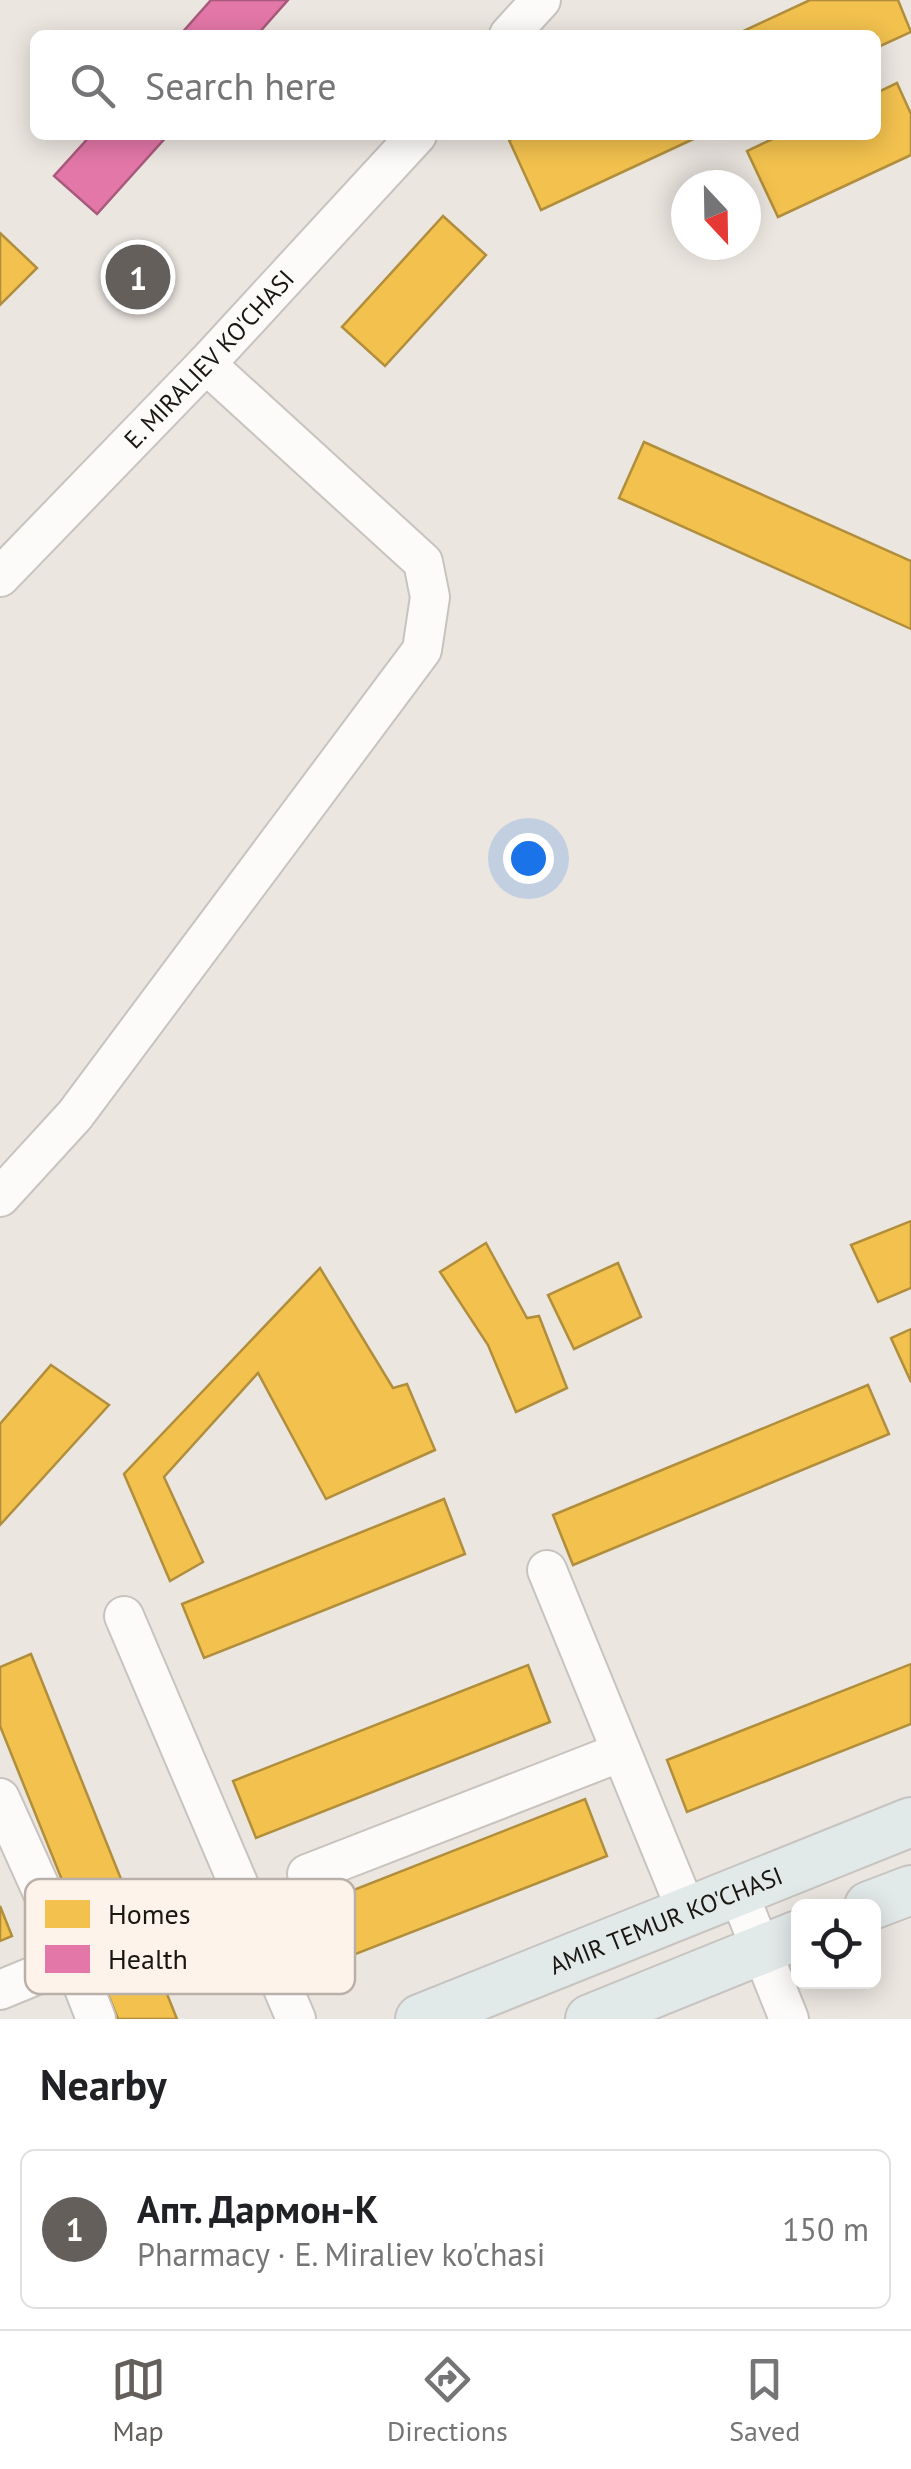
<!DOCTYPE html>
<html lang="en">
<head>
<meta charset="utf-8">
<style>
  :root { --surface:#fff; --page:#f6f6f6; --text:#202124; --muted:#757577; --line:#e0e0e0; --accent:#645f5a }
  body { margin:0; font-family:"PT Sans",sans-serif; background:var(--page); color:var(--text) }
  .controls { position:absolute; right:30px; bottom:30px; display:grid; overflow:hidden; border-radius:15px; box-shadow:0 5px 25px #0003 }
  .controls button { width:90px; height:90px; display:grid; place-items:center; padding:0; border:0; border-bottom:2px solid var(--line); background:var(--surface); color:var(--text); font:50px sans-serif }
  .compass { position:absolute; left:671px; top:170px; width:90px; height:90px; border-radius:50%; background:var(--surface); box-shadow:0 5px 25px #0003; rotate:158deg }
  .you { position:absolute; left:528px; top:858px; width:35px; height:35px; margin:-25px; border:8px solid #fff; border-radius:50%; background:#1a73e8; box-shadow:0 0 0 15px #1a73e833 }
  .badge { display:grid; place-items:center; width:65px; height:65px; border-radius:50%; background:var(--accent); color:#fff; font-size:32px; font-weight:700 }
  .pin { position:absolute; translate:-50% -50%; border:5px solid #fff; box-shadow:0 2px 10px #0006 }
  .list { margin:0; padding:0; list-style:none }
  h2 { display:flex; justify-content:space-between; align-items:center; height:130px; margin:0; padding:0 40px; font-size:42px }
  h2 small { font-size:32px; font-weight:400; color:var(--muted) }
  .list li { display:grid; grid-template-columns:65px 1fr auto; gap:30px; align-items:center; box-sizing:border-box; height:160px; margin:0 20px 20px; padding:0 20px; border:2px solid var(--line); border-radius:15px }
  .list b { display:block; font-size:38px; white-space:nowrap }
  .list p { margin:0; font-size:32px; white-space:nowrap; color:var(--muted) }
  .list em { font-size:32px; font-style:normal; color:var(--muted) }
  .icon { flex:none; width:55px; height:55px; fill:none; stroke:currentColor; stroke-width:2; stroke-linecap:round; stroke-linejoin:round }
  .map { position:relative; flex:none; width:911px; height:2019px; overflow:hidden }
  .search { position:absolute; background:var(--surface); box-shadow:0 5px 25px #0003; left:30px; right:30px; top:30px; height:110px; display:flex; align-items:center; gap:25px; box-sizing:border-box; padding:0 35px; border-radius:15px; color:var(--muted); font-size:38px }
  .sheet { height:310px; background:var(--surface) }
  nav { display:flex; justify-content:space-around; align-items:center; box-sizing:border-box; height:140px; border-top:2px solid var(--line); background:var(--surface); font-size:28px; color:var(--muted) }
  nav a { display:grid; justify-items:center; gap:5px }
  nav .on { color:var(--accent) }
  .map>svg:first-child { display:block }
  .homes { fill:#f2c14e; stroke:#b18e3c; stroke-width:2.5 }
  .health { fill:#e377a8; stroke:#a75a7b; stroke-width:2.5 }
  .lines { fill:none; stroke-linecap:round; stroke-linejoin:round }
  .minor-casing { stroke:#c9c3be; stroke-width:42 }
  .major-casing { stroke:#c6c3c0; stroke-width:52 }
  .minor { stroke:#fcfbfa; stroke-width:38 }
  .major { stroke:#e2eae9; stroke-width:48 }
  .labels { text-anchor:middle; stroke-width:10; stroke-linejoin:round; paint-order:stroke }
  .street-label { font-size:25px; fill:#1a1612; stroke:#fdf3ea }
  .key { fill:#fdf3ea; stroke:#b9b1a9; stroke-width:2.5 }
  .key-label { font-size:28px; fill:#1a1612 }
</style>
</head>
<body>
<div class="map">
<svg width="911" height="2019" viewBox="0 0 911 2019">
  <rect width="100%" height="100%" fill="#ece6e0"/>
  <!-- homes -->
  <path class="homes" d="M810,0H898L911,32L876,48V35H735Z
    M897,83L911,114V155L778,217L747,151L781,135H876V93Z
    M520,135H702L541,210L509,140Z
    M443,216L486,255L385,366L342,327Z
    M0,233L37,268L0,305Z
    M644,442L911,561V629L619,498Z
    M911,1221V1288L878,1302L851,1245Z
    M486,1243L527,1318L539,1316L567,1388L516,1412L488,1345L440,1272Z
    M618,1263L641,1317L574,1349L548,1295Z
    M320,1268L393,1388L407,1384L435,1450L326,1499L258,1373L164,1477L203,1562L170,1581L124,1474Z
    M911,1329V1382L891,1338Z
    M51,1365L109,1405L0,1525V1424Z
    M868,1385L889,1434L573,1565L553,1515Z
    M444,1499L465,1554L204,1658L182,1604Z
    M31,1654L177,2019H118L0,1726V1667Z
    M911,1664V1724L687,1812L667,1760Z
    M528,1665L550,1722L256,1838L233,1781Z
    M585,1799L607,1856L312,1971L290,1915Z
    M0,1906L12,1936L0,1941Z"/>
  <!-- health -->
  <path class="health" d="M211,0H288L257,35H180Z
    M91,135H168L97,214L54,176Z"/>
  <g class="lines">
    <defs>
      <g id="minor">
        <path d="M509,35L541,0"/>
        <path id="s1" d="M0,577L206,364L417,135"/>
        <path d="M0,1197L75,1115L422,650L430,597L423,562L206,364"/>
        <path d="M547,1570L687,1912"/>
        <path d="M124,1616L296,2019"/>
        <path d="M0,1798L73,1960L96,2019"/>
        <path d="M307,1874L621,1752"/>
        <path d="M738,1892L789,2019"/>
        <path d="M0,1990L73,1960"/>
      </g>
      <g id="major">
        <path d="M869,1906L911,1890"/>
        <path id="s2" d="M420,2019L911,1822"/>
        <path d="M590,2019L798,1935"/>
      </g>
    </defs>
    <!-- minor casing -->
    <use href="#minor" class="minor-casing"/>
    <!-- major casing -->
    <use href="#major" class="major-casing"/>
    <!-- minor -->
    <use href="#minor" class="minor"/>
    <!-- major -->
    <use href="#major" class="major"/>
  </g>
  <g class="labels">
    <!-- street labels -->
    <g class="street-label">
      <text dy="9" stroke="none"><textPath href="#s1" startOffset="302">E. MIRALIEV KO'CHASI</textPath></text>
      <text dy="9" stroke="none"><textPath href="#s2" startOffset="265">AMIR TEMUR KO'CHASI</textPath></text>
    </g>
  </g>
  <!-- legend -->
  <rect x="25" y="1879" width="330" height="115" rx="15" class="key"/>
  <rect x="45" y="1900" width="45" height="28" fill="#f2c14e"/>
  <rect x="45" y="1945" width="45" height="28" fill="#e377a8"/>
  <g class="key-label">
    <text x="108" y="1924">Homes</text>
    <text x="108" y="1969">Health</text>
  </g>
</svg>
<div class="controls">
<button><svg class="icon" aria-label="locate" viewBox="0 0 24 24"><circle cx="12" cy="12" r="6"/><path d="M12 2v4M12 18v4M2 12h4M18 12h4"/></svg></button>
</div>
<svg class="compass" viewBox="-18 -18 36 36"><path d="M0-13l5 13h-10z" fill="#e53935"/><path d="M0 13l5-13h-10z" fill="#757577"/></svg>
<div class="you"></div>
<div class="pin badge" style="left:138px;top:277px">1</div>
<div class="search"><svg class="icon" aria-label="search" viewBox="0 0 24 24"><circle cx="10" cy="10" r="6"/><path d="M15 15l6 6"/></svg>Search here</div>
</div>
<section class="sheet">
<h2>Nearby<small></small></h2>
<ul class="list">
<li><span class="badge">1</span><div><b>Апт. Дармон-К</b><p>Pharmacy · E. Miraliev ko'chasi</p></div><em>150 m</em></li>
</ul>
</section>
<nav>
<a class="on"><svg class="icon" aria-label="map" viewBox="0 0 24 24"><path d="M3 6l6-2 6 2 6-2v14l-6 2-6-2-6 2zM9 4v14M15 6v14"/></svg>Map</a>
<a><svg class="icon" aria-label="directions" viewBox="0 0 24 24"><path d="M12 3l9 9-9 9-9-9zM9 14v-3h6M13 9l2 2-2 2"/></svg>Directions</a>
<a><svg class="icon" aria-label="saved" viewBox="0 0 24 24"><path d="M7 4h10v16l-5-4-5 4z"/></svg>Saved</a>
</nav>
</body>
</html>
